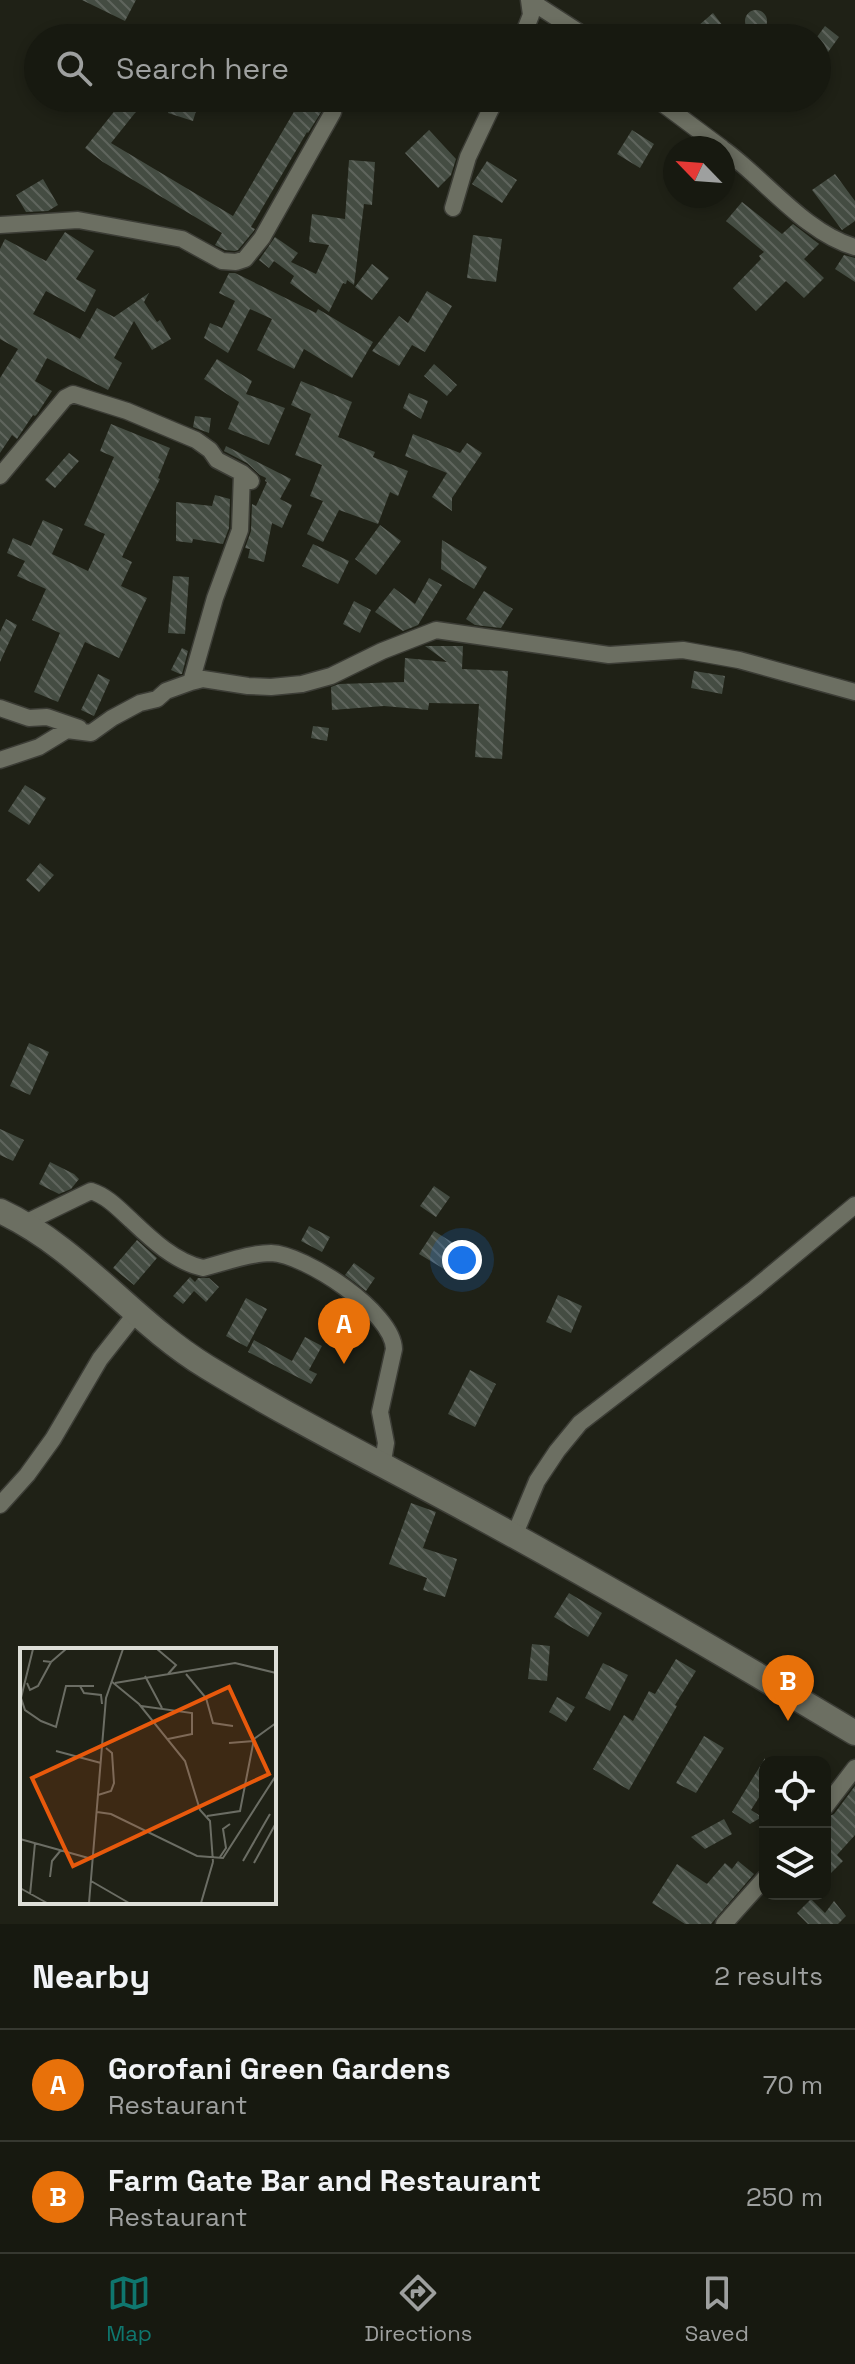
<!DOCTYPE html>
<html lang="en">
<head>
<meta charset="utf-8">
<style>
  :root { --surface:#171910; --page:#202219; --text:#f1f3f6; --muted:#9ea09f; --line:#363830; --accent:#0f766e }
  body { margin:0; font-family:"Space Grotesk",sans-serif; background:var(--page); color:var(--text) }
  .controls { position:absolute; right:24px; bottom:24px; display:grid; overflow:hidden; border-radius:16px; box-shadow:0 4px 12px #0003 }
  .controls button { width:72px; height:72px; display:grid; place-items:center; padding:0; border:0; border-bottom:2px solid var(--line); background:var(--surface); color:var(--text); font:40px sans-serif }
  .compass { position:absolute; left:663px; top:136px; width:72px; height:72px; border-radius:50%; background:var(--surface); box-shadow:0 4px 12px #0003; rotate:295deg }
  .you { position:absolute; left:462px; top:1260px; width:28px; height:28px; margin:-20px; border:6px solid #fff; border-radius:50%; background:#1a73e8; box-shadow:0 0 0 12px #1a73e833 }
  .badge { display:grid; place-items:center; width:52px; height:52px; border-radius:50%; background:var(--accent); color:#fff; font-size:26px; font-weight:700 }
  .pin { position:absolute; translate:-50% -66px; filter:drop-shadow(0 2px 4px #0008) }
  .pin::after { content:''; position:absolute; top:42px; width:28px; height:24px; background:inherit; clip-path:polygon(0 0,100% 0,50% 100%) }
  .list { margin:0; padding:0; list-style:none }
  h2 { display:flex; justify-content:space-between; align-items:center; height:104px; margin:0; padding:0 32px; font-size:34px }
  h2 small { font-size:26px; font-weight:400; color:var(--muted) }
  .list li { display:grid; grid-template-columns:52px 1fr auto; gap:24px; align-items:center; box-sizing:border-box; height:112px; padding:0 32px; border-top:2px solid var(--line) }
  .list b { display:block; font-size:30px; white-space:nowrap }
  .list p { margin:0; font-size:26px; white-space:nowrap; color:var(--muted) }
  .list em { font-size:26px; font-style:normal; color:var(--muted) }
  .icon { flex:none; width:44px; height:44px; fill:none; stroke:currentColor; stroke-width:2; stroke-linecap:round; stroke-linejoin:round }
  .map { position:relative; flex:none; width:855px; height:1924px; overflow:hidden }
  .search { position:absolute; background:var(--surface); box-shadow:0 4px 12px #0003; left:24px; right:24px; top:24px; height:88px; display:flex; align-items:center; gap:20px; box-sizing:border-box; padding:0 28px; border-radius:44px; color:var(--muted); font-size:30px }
  .sheet { height:328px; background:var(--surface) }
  nav { display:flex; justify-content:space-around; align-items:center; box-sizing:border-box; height:112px; border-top:2px solid var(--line); background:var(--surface); font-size:22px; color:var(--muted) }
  nav a { display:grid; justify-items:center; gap:4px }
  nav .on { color:var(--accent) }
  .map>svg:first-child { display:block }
  .building { fill:url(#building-back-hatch) }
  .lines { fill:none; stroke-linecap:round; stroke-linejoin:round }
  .street-casing { stroke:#3c3d36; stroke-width:19 }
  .secondary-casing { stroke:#3c3d36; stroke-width:27 }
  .street { stroke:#6c6f62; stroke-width:16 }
  .secondary { stroke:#6c6f62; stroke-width:24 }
  .inset-road { fill:none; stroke:#6b6d64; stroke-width:2 }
  .view { fill:#e8590c; fill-opacity:0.15; stroke:#e8590c; stroke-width:4 }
  .inset-edge { fill:none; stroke:#dedfd8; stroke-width:4 }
</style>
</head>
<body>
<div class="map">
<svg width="855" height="1924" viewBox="0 0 855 1924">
  <defs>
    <pattern id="building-back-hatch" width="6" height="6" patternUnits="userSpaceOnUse" patternTransform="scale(2)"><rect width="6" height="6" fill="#444c42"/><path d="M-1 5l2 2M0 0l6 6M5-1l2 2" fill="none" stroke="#5f655d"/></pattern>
  </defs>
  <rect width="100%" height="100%" fill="#1f2116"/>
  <!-- building -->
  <path class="building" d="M82,0H136L125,21Z
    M745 21a11 11 0 1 1 22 0a11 11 0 1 1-22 0Z
    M713,13L723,26L708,38L698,26Z
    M825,26L839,37L826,55L817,48V37Z
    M125,98H147L111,143L233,216L302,98H330L308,133L307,132L251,227L255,229L253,232L238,250L235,251L225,250L215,245L222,233L103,162L85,148Z
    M172,98H200L193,121L168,113Z
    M429,130L456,159L451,175L438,188L405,153Z
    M632,130L654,144L640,168L617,154Z
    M349,160L375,162L372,205L364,204L354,285L347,280L346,284L343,283L329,312L290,283L294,276L274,261L269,268L259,260L275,237L298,253L291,262L316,274L329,245L309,242L312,214L345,219Z
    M487,161L517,180L502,203L472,184Z
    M835,174L855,201V221L842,230L812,190Z
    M43,179L58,205L48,211L26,212L16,195Z
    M742,202L782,234L793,224L819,244L804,259L824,278L804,298L786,281L756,311L733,288L761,259L759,256L764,252L726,221Z
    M65,232L94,251L76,279L96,290L85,312L46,291L33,314L80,339L97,308L114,317L149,293L144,302L157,322L160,320L171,339L152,350L134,321L114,358L122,363L108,390L47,358L35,381L52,391L37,414L35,416L33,415L17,439L12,435L0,453V378L18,349L0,339V249L5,239L46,261Z
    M473,235L502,239L496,282L467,278Z
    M844,255L855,258V282L835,269Z
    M372,264L389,278L372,300L355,287Z
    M229,273H235L316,313L318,309L373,342L352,378L304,349L294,369L257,350L272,319L250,309L228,353L204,338L210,323L222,328L235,301L219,293Z
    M427,291L452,306L425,352L412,345L399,366L372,351L399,316L408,323Z
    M217,359L252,381L246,394L285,408L269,445L228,429L239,402L204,379Z
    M434,364L457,385L447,396L424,376Z
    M301,381L352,402L338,437L375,452L373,457L408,471L398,496L390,492L378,524L339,510L323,542L307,534L323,501L310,496L322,465L295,455L311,414L291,405Z
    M409,393L428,401L421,419L403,408Z
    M195,416L211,418L209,433L193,427Z
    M111,424L170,448L158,478L160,479L122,557L132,562L121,586L147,598L119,658L85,642L58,702L34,692L60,633L32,620L46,589L17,576L25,561L7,553L13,538L31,546L43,520L63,529L52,554L88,571L105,534L84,525L114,457L100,451Z
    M413,434L460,453L467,443L482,453L452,498V511L432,497L447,473L405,456Z
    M226,446L291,479L280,499L292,505L282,528L272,523L264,562L248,558L250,549L245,548L251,531L252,504L256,506L267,482L265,481L266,478L260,475L247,463L224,451Z
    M69,453L79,461L55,488L45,480Z
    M215,495L230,499L229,528L223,544L193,539L192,543L176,541V502L212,506Z
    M380,525L401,541L376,575L355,559Z
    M442,540L487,567L474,589L441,569Z
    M313,544L349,561L338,584L302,566Z
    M173,576L189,577L185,634L168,633Z
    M429,578L442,585L418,625L403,631L375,612L394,588L415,604Z
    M484,591L513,609L501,628L475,625L466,619Z
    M354,601L371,610L360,633L343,624Z
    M6,619L17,625L0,662V632Z
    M425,646H463L462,669L508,671L502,759L475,757L479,704L429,703L428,710L384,706L332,710L331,687L339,684L404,682L405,658L447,662Z
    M182,648L188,651L182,674H180L171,670Z
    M694,671L725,676L722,694L691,688Z
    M98,674L110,680L94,716L81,710Z
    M313,726L329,728L327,741L311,738Z
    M25,785L46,798L29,825L8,811Z
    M40,863L54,875L39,892L26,880Z
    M29,1043L49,1052L30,1095L10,1086Z
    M0,1129L24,1140L13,1161L0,1155Z
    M50,1162L74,1174L79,1179L71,1189L59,1194L39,1184Z
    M434,1186L450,1197L436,1217L420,1206Z
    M309,1226L330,1237L322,1252L301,1241Z
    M434,1231L463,1249L449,1272L419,1254Z
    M137,1240L157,1258L134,1285L113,1268Z
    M354,1263L375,1278L366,1291L345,1275Z
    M190,1277L195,1282L198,1278H209L219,1287L206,1302L194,1291L183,1304L173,1296Z
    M558,1295L582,1306L571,1333L546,1322Z
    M246,1298L267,1309L247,1347L226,1336Z
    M305,1337L322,1346L309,1370L317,1374L311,1384L248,1352L254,1340L292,1361Z
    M470,1370L496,1384L475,1427L448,1414Z
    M411,1503L436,1512L423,1548L457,1559L445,1597L423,1590L427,1578L389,1564Z
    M569,1593L602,1613L588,1637L554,1617Z
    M532,1644L550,1646L547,1681L528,1679Z
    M676,1659L696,1671L675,1705L677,1706L629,1790L593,1769L624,1715L633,1721L649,1691L655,1694Z
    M603,1663L628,1675L610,1711L585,1698Z
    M557,1697L575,1707L566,1722L549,1712Z
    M704,1736L724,1748L696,1793L676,1783Z
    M765,1758V1788L751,1810L762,1817L750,1824L732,1812Z
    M855,1786V1835L837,1855L843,1861L825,1879V1818L834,1814Z
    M724,1819L732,1834L705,1849L691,1837Z
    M738,1861L754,1874L711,1924H685L652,1903L677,1864L707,1884L725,1863L732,1869Z
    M811,1899L825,1913L834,1901L846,1916L838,1924H808L797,1913Z"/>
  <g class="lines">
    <defs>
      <path id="street" d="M529,0L588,38
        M522,38L531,15L529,0
        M655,98L722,148
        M723,149C764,178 805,233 855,247
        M453,208L468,157L496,98
        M0,225L78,220L182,239L222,261L236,262L245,259L262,238L333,112
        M0,476L65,398L73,394L127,411L196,440L210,450L217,460L242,473L251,481
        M191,682L215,598L240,530L242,473
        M0,708L29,718L47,717L79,728
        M0,760L39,747L67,730L91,733L112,718L140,703L157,699L166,691L191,682L203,679L248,686L271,687L302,684L331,676L382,651L436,630L609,655L683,650L739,660L855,692
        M25,1223L91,1191C107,1196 119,1209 131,1220C151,1239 175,1262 203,1268C224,1263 249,1253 271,1253C305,1254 393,1312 394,1349L380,1412L386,1443L382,1467
        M0,1505L27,1475L53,1439L100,1359L137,1312
        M514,1536L537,1481L557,1451L580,1423L755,1288L855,1205
        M825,1807L855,1768
        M724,1924L765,1878"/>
      <path id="secondary" d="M0,1211C80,1248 133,1322 207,1367C292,1419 380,1463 467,1510C598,1581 727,1656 855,1733"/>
    </defs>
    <!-- street casing -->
    <use href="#street" class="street-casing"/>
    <!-- secondary casing -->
    <use href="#secondary" class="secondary-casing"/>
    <!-- street -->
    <use href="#street" class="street"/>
    <!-- secondary -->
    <use href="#secondary" class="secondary"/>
  </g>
  <!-- overview -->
  <g transform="translate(20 1648)">
    <rect width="256" height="256" fill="#1f2116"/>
    <path class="inset-road" d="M13,1L1,50L5,62L21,73L36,79L46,38H74M137,1L156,17L148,26M23,13L31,14L46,1M166,26L186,50L193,75L213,78M125,28L142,60M91,33L119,56L165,113L180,162L190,173L193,214M7,35L10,42L18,38L31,14M95,35L215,15L256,25M60,38L64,45L81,47L82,56M121,58L172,65V87M148,91L172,86M209,95L234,93M36,103L81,115M78,147L91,143L94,135L92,105L86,100M77,164L91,166L177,208L203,210L255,129M187,168L220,163L234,91L256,75M0,191L72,211M200,209L206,200L203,181L210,176M223,213L250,166M234,215L256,175M30,229L32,213L41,202M71,233L109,255M0,240L27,255M10,247L15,195M69,255L86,50L103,1M181,255L193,214"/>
    <path class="view" d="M209,39L249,126L53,218L12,130Z"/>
    <rect width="256" height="256" class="inset-edge"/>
  </g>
</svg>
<div class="controls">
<button><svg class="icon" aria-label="locate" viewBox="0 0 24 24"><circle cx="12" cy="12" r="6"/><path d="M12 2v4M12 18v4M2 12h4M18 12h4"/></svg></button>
<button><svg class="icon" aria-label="layers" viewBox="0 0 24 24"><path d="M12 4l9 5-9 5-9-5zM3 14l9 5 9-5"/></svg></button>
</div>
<svg class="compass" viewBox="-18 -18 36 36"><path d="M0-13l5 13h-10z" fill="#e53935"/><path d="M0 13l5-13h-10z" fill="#9ea09f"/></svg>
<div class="you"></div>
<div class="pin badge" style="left:344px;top:1364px;background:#e8710a">A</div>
<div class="pin badge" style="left:788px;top:1721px;background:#e8710a">B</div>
<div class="search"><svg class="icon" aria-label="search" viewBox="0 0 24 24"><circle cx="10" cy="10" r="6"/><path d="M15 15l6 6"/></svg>Search here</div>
</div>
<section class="sheet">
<h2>Nearby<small>2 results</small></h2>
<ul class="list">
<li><span class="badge" style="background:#e8710a">A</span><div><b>Gorofani Green Gardens</b><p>Restaurant</p></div><em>70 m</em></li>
<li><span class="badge" style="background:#e8710a">B</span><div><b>Farm Gate Bar and Restaurant</b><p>Restaurant</p></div><em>250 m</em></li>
</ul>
</section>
<nav>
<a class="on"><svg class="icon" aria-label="map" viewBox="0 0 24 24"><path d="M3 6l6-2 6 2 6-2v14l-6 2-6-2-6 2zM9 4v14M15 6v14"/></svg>Map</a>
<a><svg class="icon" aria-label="directions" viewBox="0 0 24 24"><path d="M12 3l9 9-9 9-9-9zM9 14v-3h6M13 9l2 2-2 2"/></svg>Directions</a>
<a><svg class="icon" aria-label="saved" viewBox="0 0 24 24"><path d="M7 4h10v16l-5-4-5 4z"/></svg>Saved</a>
</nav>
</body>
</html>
